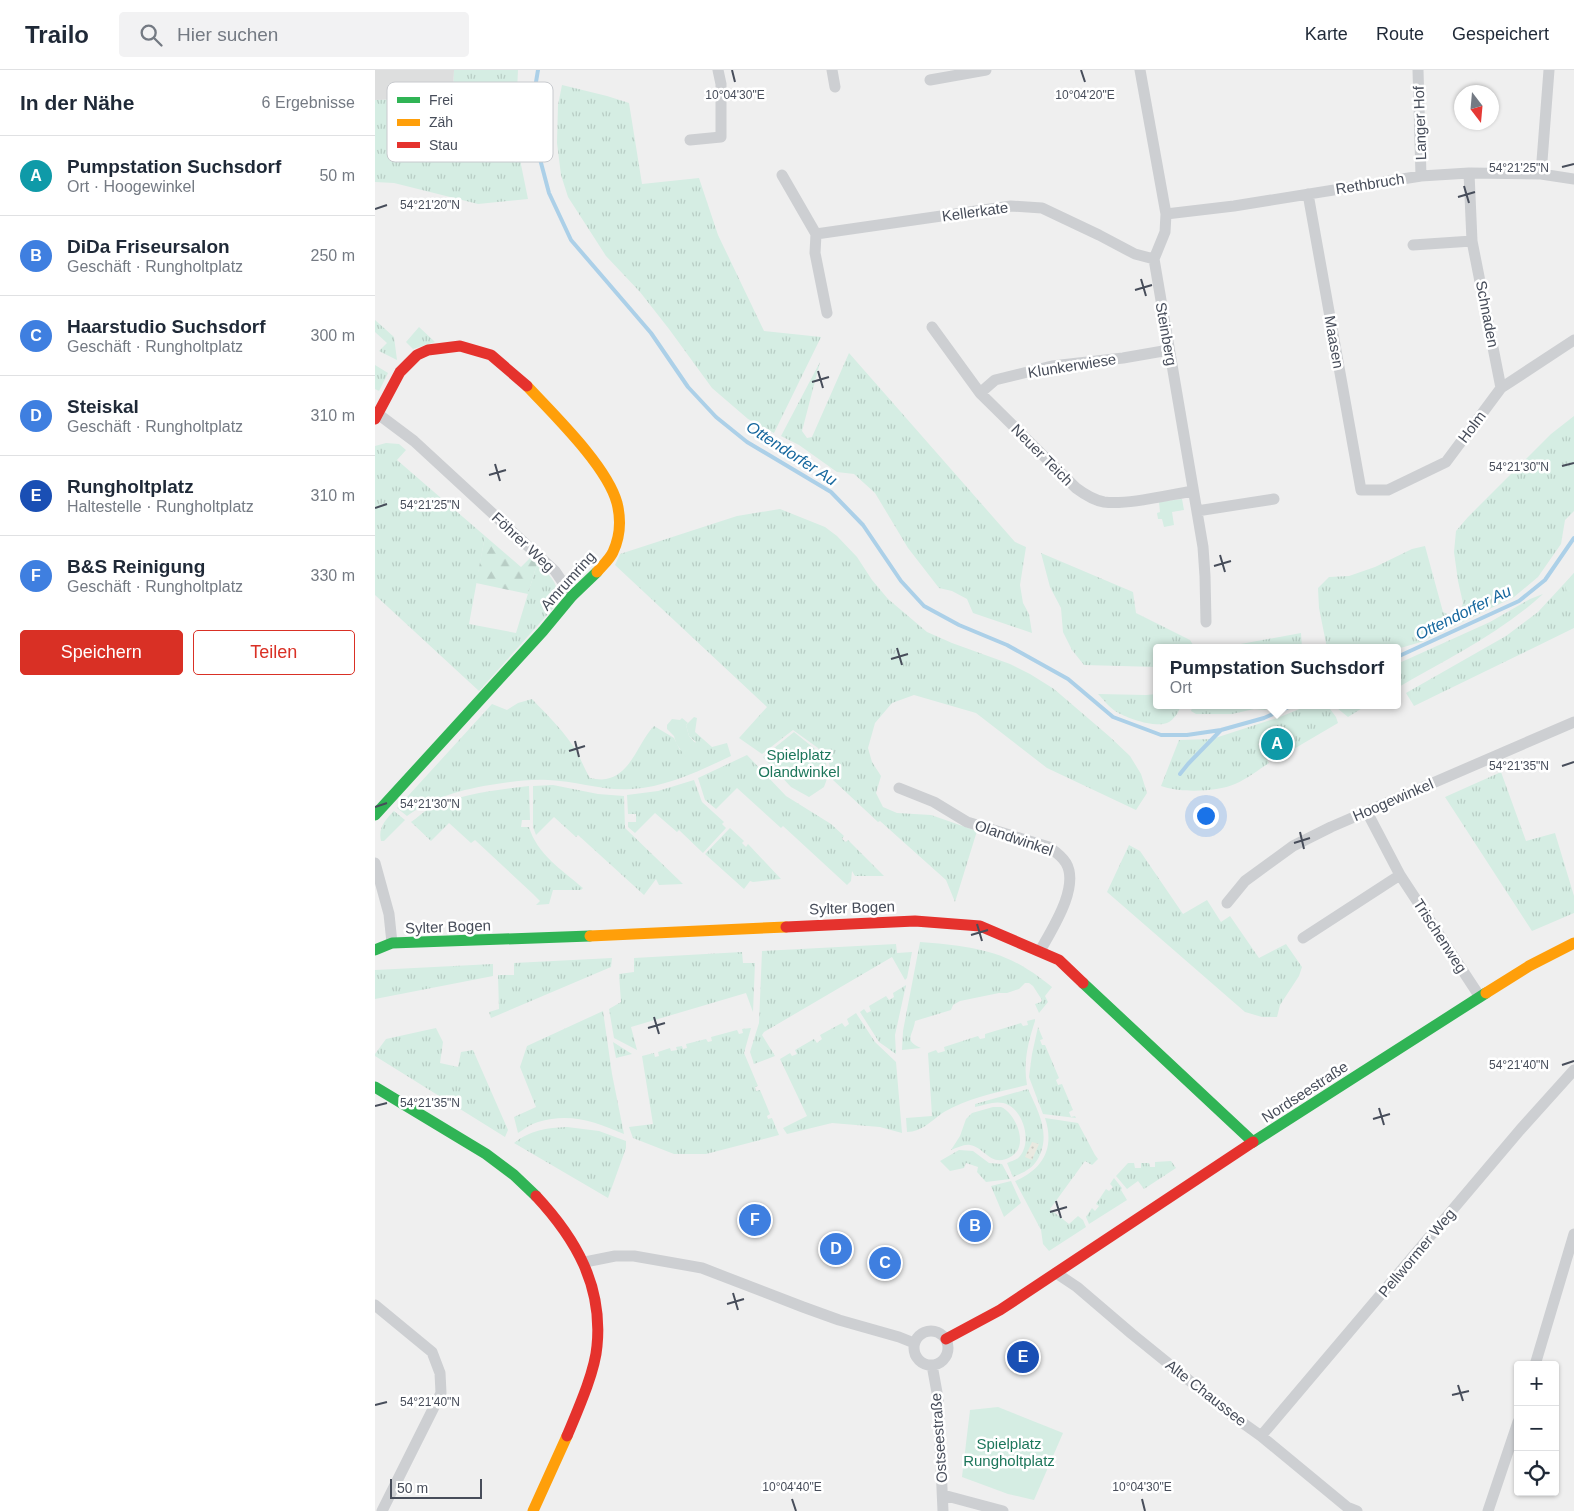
<!DOCTYPE html>
<html lang="de">
<head>
<meta charset="utf-8">
<style>
  :root { --surface:#fff; --page:#f2f2f3; --text:#1f2937; --muted:#747a83; --line:#e0e1e3; --accent:#d93025 }
  body { margin:0; font-family:Helvetica,sans-serif; background:var(--page); color:var(--text) }
  .controls { position:absolute; right:15px; bottom:15px; display:grid; overflow:hidden; border-radius:5px; box-shadow:0 1px 4px #0004 }
  .controls button { width:45px; height:45px; display:grid; place-items:center; padding:0; border:0; border-bottom:1px solid var(--line); background:var(--surface); color:var(--text); font:25px sans-serif }
  .compass { position:absolute; left:1079px; top:15px; width:45px; height:45px; border-radius:50%; background:var(--surface); box-shadow:0 1px 4px #0004; rotate:164deg }
  .scale { position:absolute; left:15px; bottom:12px; width:92px; box-sizing:border-box; padding-left:5px; border:2px solid #474d5a; border-top:0; font-size:14px; line-height:18px; white-space:nowrap; color:#474d5a; -webkit-text-stroke:4px #fff; paint-order:stroke }
  .you { position:absolute; left:830px; top:745px; width:18px; height:18px; margin:-12px; border:4px solid #fff; border-radius:50%; background:#1a73e8; box-shadow:0 0 0 8px #1a73e833 }
  .badge { display:grid; place-items:center; width:32px; height:32px; border-radius:50%; background:var(--accent); color:#fff; font-size:16px; font-weight:700 }
  .pin { position:absolute; translate:-50% -50%; border:2px solid #fff; box-shadow:0 1px 5px #0006 }
  .popup { position:absolute; left:778px; top:574px; width:248px; height:65px; box-sizing:border-box; display:grid; place-content:center; border-radius:5px; background:var(--surface); filter:drop-shadow(0 1px 4px #0005); font-size:16px; white-space:nowrap; color:var(--muted) }
  .popup b { font-size:19px; color:var(--text) }
  .popup::after { content:''; position:absolute; left:50%; top:100%; margin-left:-10px; border:10px solid transparent; border-top-color:var(--surface) }
  .list { margin:0; padding:0; list-style:none }
  h2 { display:flex; justify-content:space-between; align-items:center; height:65px; margin:0; padding:0 20px; font-size:21px }
  h2 small { font-size:16px; font-weight:400; color:var(--muted) }
  .list li { display:grid; grid-template-columns:32px 1fr auto; gap:15px; align-items:center; box-sizing:border-box; height:80px; padding:0 20px; border-top:1px solid var(--line) }
  .list b { display:block; font-size:19px; white-space:nowrap }
  .list p { margin:0; font-size:16px; white-space:nowrap; color:var(--muted) }
  .list em { font-size:16px; font-style:normal; color:var(--muted) }
  .actions { display:flex; gap:10px; padding:15px 20px }
  .actions a { flex:1; padding:11px 0; border:1px solid var(--accent); border-radius:5px; text-align:center; font-size:18px; color:var(--accent) }
  .actions .main { background:var(--accent); color:#fff }
  .icon { flex:none; width:28px; height:28px; fill:none; stroke:currentColor; stroke-width:2; stroke-linecap:round; stroke-linejoin:round }
  .map { position:relative; flex:none; width:1199px; height:1441px; overflow:hidden }
  header { display:flex; align-items:center; gap:30px; box-sizing:border-box; height:70px; padding:0 25px; background:var(--surface); border-bottom:1px solid var(--line) }
  header strong { font-size:24px }
  nav { display:flex; gap:28px; margin-inline-start:auto; font-size:18px }
  .search { width:350px; height:45px; background:var(--page); display:flex; align-items:center; gap:12px; box-sizing:border-box; padding:0 18px; border-radius:5px; color:var(--muted); font-size:19px }
  main { display:flex }
  aside { flex:1; background:var(--surface) }
  .map>svg:first-child { display:block }
  .education { fill:#dddede }
  .grass { fill:url(#grass-tufts) }
  .forest { fill:url(#forest-firs) }
  .sand { fill:url(#sand-dots) }
  .green { fill:#d5ede3 }
  .lines { fill:none; stroke-linecap:round; stroke-linejoin:round }
  .stream { stroke:#acd0e8; stroke-width:4 }
  .street { stroke:#cdcfd2; stroke-width:11 }
  .fast { stroke:#30b455; stroke-width:11 }
  .slow { stroke:#ff9f0a; stroke-width:11 }
  .jam { stroke:#e5322d; stroke-width:11 }
  .ticks { fill:none; stroke:#474d5a; stroke-width:2 }
  .labels { text-anchor:middle; stroke-width:5; stroke-linejoin:round; paint-order:stroke }
  .street-label { font-size:15px; fill:#474d5a; stroke:#fff }
  .park-label { font-size:15px; fill:#1d765b; stroke:#fff }
  .water-label { font-size:16px; font-style:italic; fill:#16679e; stroke:#fff }
  .key { fill:#fff; stroke:#c8cace; stroke-width:1 }
  .key-label { font-size:14px; fill:#474d5a }
  .ticks-label { font-size:12px; text-anchor:middle; fill:#474d5a; stroke:#fff; stroke-width:5; stroke-linejoin:round; paint-order:stroke }
</style>
</head>
<body>
<header>
<strong>Trailo</strong>
<div class="search"><svg class="icon" aria-label="search" viewBox="0 0 24 24"><circle cx="10" cy="10" r="6"/><path d="M15 15l6 6"/></svg>Hier suchen</div>
<nav><a>Karte</a><a>Route</a><a>Gespeichert</a></nav>
</header>
<main>
<aside>
<h2>In der Nähe<small>6 Ergebnisse</small></h2>
<ul class="list">
<li><span class="badge" style="background:#0f9aa8">A</span><div><b>Pumpstation Suchsdorf</b><p>Ort · Hoogewinkel</p></div><em>50 m</em></li>
<li><span class="badge" style="background:#3f7fe0">B</span><div><b>DiDa Friseursalon</b><p>Geschäft · Rungholtplatz</p></div><em>250 m</em></li>
<li><span class="badge" style="background:#3f7fe0">C</span><div><b>Haarstudio Suchsdorf</b><p>Geschäft · Rungholtplatz</p></div><em>300 m</em></li>
<li><span class="badge" style="background:#3f7fe0">D</span><div><b>Steiskal</b><p>Geschäft · Rungholtplatz</p></div><em>310 m</em></li>
<li><span class="badge" style="background:#1a4fb4">E</span><div><b>Rungholtplatz</b><p>Haltestelle · Rungholtplatz</p></div><em>310 m</em></li>
<li><span class="badge" style="background:#3f7fe0">F</span><div><b>B&amp;S Reinigung</b><p>Geschäft · Rungholtplatz</p></div><em>330 m</em></li>
</ul>
<div class="actions"><a class="main">Speichern</a><a>Teilen</a></div>
</aside>
<div class="map">
<svg width="1199" height="1441" viewBox="0 0 1199 1441">
  <defs>
    <pattern id="grass-tufts" width="24" height="20" patternUnits="userSpaceOnUse" patternTransform="scale(1.25)"><rect width="24" height="20" fill="#d5ede3"/><path d="M3 7l-1-3M5 7V3M7 7l1-3M15 17l-1-3M17 17v-4M19 17l1-3" fill="none" stroke="#b8cdc5"/></pattern>
    <pattern id="forest-firs" width="22" height="20" patternUnits="userSpaceOnUse" patternTransform="scale(1.25)"><rect width="22" height="20" fill="#d5ede3"/><path d="M5 1l3.5 6h-7zM16 11l3.5 6h-7z" fill="#b8cdc5"/></pattern>
    <pattern id="sand-dots" width="8" height="8" patternUnits="userSpaceOnUse" patternTransform="scale(1.25)"><rect width="8" height="8" fill="#e9e9e0"/><path d="M2 2h.1M6 6h.1" fill="none" stroke="#c9cac2" stroke-width="1.8" stroke-linecap="round"/></pattern>
  </defs>
  <rect width="100%" height="100%" fill="#efefef"/>
  <!-- education -->
  <path class="education" d="M0,0H79L78,28L0,30Z"/>
  <!-- grass -->
  <path class="grass" d="M79,0H143L140,65L153,129L103,134L19,113L0,112V30L78,28Z
    M187,15L232,26L254,33L267,114L324,108L343,165L389,261L446,267L399,363L373,349L337,318L294,259L265,222L231,186L193,127L186,105L182,73L183,35Z
    M0,250L19,267L22,290L4,281L12,273L0,262Z
    M44,257L60,272L38,279L31,272Z
    M474,283L640,472L651,477L645,515L648,533L654,544L657,563L598,543L592,529L577,521L564,518L533,478L500,423L479,404L462,402L424,375L406,366L445,292L427,361L432,368L437,367Z
    M0,295L13,303L4,321L0,319Z
    M1199,346V441L1190,450L1186,474L1163,507L1139,527L1046,572L1022,579V578H952L944,538L943,518L954,507L974,506L1000,497L1037,479L1050,476L1068,542L1076,546L1085,542L1088,533L1083,511L1079,482L1081,461L1093,447L1176,364Z
    M11,373L24,374L31,380L22,390L110,466L94,554L141,563L162,494C176,505 187,517 181,535L104,621L0,525V376Z
    M405,439L450,457L462,466L482,487L497,510L513,529L552,562L577,573L635,594L655,604L679,619L735,667L755,686L766,704L772,723L761,740L672,698L601,643L539,625L517,633L500,653L493,678L497,692L506,706L501,723L508,737L522,743L556,745L602,761L580,832L571,810L505,751L503,752L458,710L454,693L443,678L418,660L387,684L364,668L392,637L240,495L245,484L362,446Z
    M666,483L758,522L761,543L815,570L820,578H782V597L709,595L697,580L688,562L686,538L675,517Z
    M1199,503V558L1039,636L1031,623L1131,566L1163,542Z
    M1168,524C1126,563 1072,589 1022,618V594L1115,552L1155,529Z
    M926,563L927,578H844Z
    M723,624L771,625L782,624V635H806C804,642 799,650 792,653C779,658 751,648 740,641C734,637 728,629 723,624Z
    M157,629C173,646 191,663 203,684C207,692 210,700 215,708C220,709 226,710 231,709C257,704 263,672 279,656L299,668L305,680L321,672L314,666L311,655L319,647L322,648L320,662L337,677L352,673L356,686C324,701 292,717 256,719C228,721 201,711 173,710C158,709 143,711 128,713C93,718 61,725 32,746L22,738L117,634L132,640L143,633Z
    M818,635H889L891,640L879,639L857,644H821L816,641Z
    M934,635H952L961,647L963,653L917,680L906,661L883,674L894,693C883,700 872,709 860,714C842,722 804,723 786,716L804,670L837,669L905,647Z
    M962,635H992L973,647L962,638Z
    M372,685L411,726L456,754L469,766L467,769L471,772L473,770L509,806H480L477,801L476,811L472,815L408,756L406,758L362,718L341,739L330,730L323,708Z
    M1126,702L1151,771L1180,763L1199,826V843L1157,861L1070,727Z
    M319,710L327,732L349,752L347,754L351,758L328,783L304,760L302,762L280,743L260,763L253,757V752H261V744H253L252,725L283,721Z
    M178,715L223,724L249,726L250,758L308,814L284,815L281,809L269,825L203,765L201,767L179,747L161,765L158,757V716Z
    M154,716L155,750H147L146,757H154C162,784 187,800 208,818L206,820H178L174,834L161,835L165,831L158,824L100,770L96,773L74,753L56,771L36,752C42,748 48,742 55,738C85,724 121,720 154,716Z
    M19,741L30,750L9,771H6C3,758 10,750 19,741Z
    M355,758L369,771L367,773L371,777L373,774L406,809L378,812L375,811L369,819L330,784Z
    M754,775L765,781L808,844L832,830L846,852L855,846L884,888L911,874L927,897L924,906L905,935L902,947H887L870,942L732,822Z
    M545,872C582,875 620,878 652,899C661,904 669,911 677,917L670,926L673,932L664,943L660,934L666,932L667,930L658,916L654,913H650L644,919L632,923H624L585,931L578,935L576,940L540,951C538,966 528,970 546,978L527,980L528,961Z
    M521,874L522,883L537,882L532,908L530,910L517,887L389,962L387,965L400,986L379,994L375,982L384,953L387,881Z
    M367,882L368,893H380L378,942L371,923L256,957L262,980L239,968L234,939L246,932L244,904L259,902V888Z
    M237,888L236,897L116,948L114,942L124,939L123,905H139V893Z
    M118,894V906L0,929V900Z
    M531,915L520,965L521,984L504,972L485,942L489,939L492,943L496,941L494,936L511,926L514,930L519,927L518,923Z
    M228,941L237,1004L249,1064C221,1052 195,1042 163,1052C156,1054 149,1059 143,1063L139,1047L161,1037L145,997L152,976Z
    M481,943L500,972L521,992L527,1063L505,1057L457,1053L412,1064L408,1058L432,1046L405,989L415,983L417,986L422,984L420,980L439,969L442,973L447,969L445,965L467,953L470,957L474,954L472,949Z
    M660,949V951C653,972 648,993 652,1015C624,1022 594,1027 569,1042C557,1050 547,1062 532,1062L531,1048L557,1046L553,983L561,980L563,983L570,981L569,977L603,966L605,969L610,968V964L646,953L648,956L653,955L652,951Z
    M663,957L668,969L665,970L667,975H670L684,1008L681,1010L683,1015L687,1014L698,1040L694,1042L696,1047L700,1046L701,1048L668,1044L654,1007L657,984Z
    M61,958L68,972L65,993L83,997L86,982L98,980L133,1060L130,1067L0,986V984L11,969Z
    M376,958L369,983L383,1016L380,1017L381,1021L385,1020L395,1044L392,1046L393,1049L397,1048L404,1065L331,1084H299L258,1068L254,1057L278,1054L267,986L279,983L280,987L284,986L283,982L295,978L296,981L302,980L301,977L307,976L308,979L312,978L311,974L331,969L333,972L337,971L336,967L362,960L364,964L368,963L367,959Z
    M238,972L257,984L241,988Z
    M653,1019C662,1039 674,1060 666,1082C663,1090 659,1096 652,1100C648,1103 642,1105 638,1107L632,1093C637,1091 642,1090 645,1086C658,1070 647,1037 628,1033C619,1031 609,1035 600,1037V1034Z
    M618,1037C619,1037 624,1037 626,1037C641,1043 654,1076 637,1086C616,1099 611,1078 595,1075C589,1074 582,1078 576,1080L585,1066L591,1049L597,1043Z
    M670,1048L703,1053L720,1085L723,1089L717,1095L710,1091L675,1139L694,1154L703,1146L708,1150L711,1157L674,1181L668,1174L666,1160L640,1111C668,1099 680,1078 670,1048Z
    M192,1057L224,1061L251,1071V1078L233,1128L139,1073C156,1060 171,1058 192,1057Z
    M584,1080L598,1081L614,1093L627,1094L635,1109L611,1112L602,1102L603,1097L591,1093L589,1098L575,1101L565,1091Z
    M796,1091L801,1098L769,1119L763,1111L752,1119L741,1106L753,1093H759L760,1098H766V1093H774L775,1097H780V1092Z
    M739,1108L747,1118L746,1120L752,1130L714,1154L711,1147L717,1138L720,1141L724,1136L721,1134L731,1119L734,1121L738,1117L735,1114Z
    M636,1111L646,1133L629,1147L616,1116Z"/>
  <!-- forest -->
  <path class="forest" d="M110,466L146,497L155,488L162,494L153,524L101,513Z"/>
  <!-- sand -->
  <path class="sand" d="M657,1072L664,1074L657,1090L650,1087Z"/>
  <!-- green -->
  <path class="green" d="M807,429L809,440L797,442L799,455L789,457L787,449H783L782,443L785,442L784,432Z
    M1199,503V540L1195,537L1190,514Z
    M307,648L313,653L311,655L314,666L324,677L322,687L317,688H311L301,673L299,666L292,659V655L297,649L305,650Z
    M419,662L440,679L451,693L453,706L449,717L434,727L416,717L388,687Z
    M623,1337L688,1363L659,1430L633,1424L587,1407L595,1340Z"/>
  <g class="lines">
    <!-- stream -->
    <path class="stream" d="M163,0L159,24L161,74L174,123L196,170L276,263L313,317L341,347L372,372L456,422L488,455L526,511L549,536L584,555L632,575L693,609L738,647L786,665H812L846,660L889,648L918,635
      M1022,587L1144,531L1170,510L1199,468
      M805,704L813,694L846,660"/>
    <!-- street -->
    <path class="street" d="M457,0L460,17
      M765,0L791,144L790,162L779,189L828,477L830,506L831,552
      M1043,0L1046,106
      M555,10L611,0
      M315,70L346,67V14L343,0
      M1094,103L1097,171L1126,318
      M1166,104L1174,0
      M407,105L441,164
      M933,124L986,420H1013L1071,392L1126,318L1199,270
      M791,144L859,136L1046,106L1094,103L1166,104L1199,109
      M1038,175L1097,171
      M452,243L440,183L441,164L636,136L667,138L724,165L760,184L779,189
      M557,257L605,323L701,418C709,424 718,430 729,432C753,435 793,425 818,421
      M605,323L620,310L677,296L748,288L794,280
      M3,344L39,371L180,501L197,526
      M822,441L899,429
      M524,718L559,732L592,752L674,777C681,782 687,786 691,793C705,817 677,859 665,881
      M992,742L1025,805L1105,927
      M0,793L14,844L17,873
      M852,833L870,811L918,776L956,757L1199,652
      M928,868L1025,805
      M210,1192L240,1186H259L327,1198L428,1237L464,1250L524,1267L539,1273
      M681,1203L702,1217L757,1264L858,1346L886,1366L972,1437L982,1441
      M0,1235L57,1282L65,1303L66,1323L7,1441
      M539 1278a17 17 0 1 1 34 0a17 17 0 1 1-34 0Z
      M557,1295L563,1328L568,1441
      M1160,1295L1199,1164
      M886,1366L1145,1060L1199,1000
      M568,1425L628,1441
      M1113,1441L1143,1352"/>
    <!-- fast -->
    <path class="fast" d="M0,745L168,561L197,526L222,502
      M0,880L17,873L215,866
      M708,913L878,1072
      M0,1017L111,1084L139,1105L161,1126
      M878,1072L1111,923"/>
    <!-- slow -->
    <path class="slow" d="M152,316C179,345 232,396 242,433C246,449 245,467 238,482C235,489 227,496 222,502
      M215,866L411,857
      M1111,923L1154,896L1199,873
      M158,1441L192,1366"/>
    <!-- jam -->
    <path class="jam" d="M0,349L25,302L42,285L53,280L85,276L116,285L152,316
      M411,857L540,851L605,856L684,890L708,913
      M161,1126C201,1169 228,1216 222,1276C220,1302 202,1342 192,1366
      M571,1269L625,1240L878,1072"/>
  </g>
  <!-- ticks -->
  <path class="ticks" d="M357,0L360,12M706,0L710,12M1187,97L1199,94M1089,116L1094,133M1083,127L1100,122M0,139L12,135M766,209L771,226M760,220L777,215M443,301L448,318M437,312L454,307M120,394L125,411M1187,396L1199,393M114,405L131,400M0,438L12,434M845,485L850,502M839,496L856,491M522,578L527,595M516,589L533,584M200,671L204,687M194,681L210,676M1187,696L1199,692M0,737L12,733M925,762L929,779M919,773L935,768M602,854L607,871M596,865L613,860M279,947L284,964M273,958L290,953M1187,995L1199,991M0,1036L12,1033M1004,1038L1009,1055M998,1049L1015,1044M681,1131L686,1148M675,1142L692,1137M358,1223L363,1240M352,1234L369,1229M1083,1315L1088,1331M1077,1325L1094,1321M0,1335L12,1332M417,1429L421,1441M767,1429L770,1441"/>
  <g class="labels">
    <!-- street labels -->
    <g class="street-label">
      <text transform="translate(1045 53) rotate(-92)" y="5">Langer Hof</text>
      <text transform="translate(995 114) rotate(-9)" y="5">Rethbruch</text>
      <text transform="translate(600 142) rotate(-8)" y="5">Kellerkate</text>
      <text transform="translate(1112 244) rotate(79)" y="5">Schnaden</text>
      <text transform="translate(791 264) rotate(80)" y="5">Steinberg</text>
      <text transform="translate(959 272) rotate(80)" y="5">Maasen</text>
      <text transform="translate(697 296) rotate(-9)" y="5">Klunkerwiese</text>
      <text transform="translate(1097 357) rotate(-53)" y="5">Holm</text>
      <text transform="translate(667 385) rotate(45)" y="5">Neuer Teich</text>
      <text transform="translate(148 472) rotate(43)" y="5">Föhrer Weg</text>
      <text transform="translate(193 511) rotate(-48)" y="5">Amrumring</text>
      <text transform="translate(1018 730) rotate(-23)" y="5">Hoogewinkel</text>
      <text transform="translate(639 768) rotate(19)" y="5">Olandwinkel</text>
      <text transform="translate(477 838) rotate(-2)" y="5">Sylter Bogen</text>
      <text transform="translate(73 857) rotate(-2)" y="5">Sylter Bogen</text>
      <text transform="translate(1065 866) rotate(57)" y="5">Trischenweg</text>
      <text transform="translate(930 1022) rotate(-33)" y="5">Nordseestraße</text>
      <text transform="translate(1042 1183) rotate(-50)" y="5">Pellwormer Weg</text>
      <text transform="translate(831 1323) rotate(38)" y="5">Alte Chaussee</text>
      <text transform="translate(564 1368) rotate(-94)" y="5">Ostseestraße</text>
    </g>
    <!-- park labels -->
    <g class="park-label">
      <text x="424" y="690">Spielplatz<tspan x="424" dy="17">Olandwinkel</tspan></text>
      <text x="634" y="1379">Spielplatz<tspan x="634" dy="17">Rungholtplatz</tspan></text>
    </g>
    <!-- water labels -->
    <g class="water-label">
      <text transform="translate(417 383) rotate(33)" y="6">Ottendorfer Au</text>
      <text transform="translate(1088 542) rotate(-26)" y="6">Ottendorfer Au</text>
    </g>
  </g>
  <!-- legend -->
  <rect x="12" y="12" width="166" height="80" rx="8" class="key"/>
  <rect x="22" y="27" width="23" height="6" fill="#30b455"/>
  <rect x="22" y="49" width="23" height="7" fill="#ff9f0a"/>
  <rect x="22" y="72" width="23" height="6" fill="#e5322d"/>
  <g class="key-label">
    <text x="54" y="35">Frei</text>
    <text x="54" y="57">Zäh</text>
    <text x="54" y="80">Stau</text>
  </g>
  <g class="ticks-label">
    <text x="360" y="29">10°04'30"E</text>
    <text x="710" y="29">10°04'20"E</text>
    <text x="1144" y="102">54°21'25"N</text>
    <text x="55" y="139">54°21'20"N</text>
    <text x="1144" y="401">54°21'30"N</text>
    <text x="55" y="439">54°21'25"N</text>
    <text x="1144" y="700">54°21'35"N</text>
    <text x="55" y="738">54°21'30"N</text>
    <text x="1144" y="999">54°21'40"N</text>
    <text x="55" y="1037">54°21'35"N</text>
    <text x="55" y="1336">54°21'40"N</text>
    <text x="417" y="1421">10°04'40"E</text>
    <text x="767" y="1421">10°04'30"E</text>
  </g>
</svg>
<div class="controls">
<button>+</button>
<button>−</button>
<button><svg class="icon" aria-label="locate" viewBox="0 0 24 24"><circle cx="12" cy="12" r="6"/><path d="M12 2v4M12 18v4M2 12h4M18 12h4"/></svg></button>
</div>
<svg class="compass" viewBox="-18 -18 36 36"><path d="M0-13l5 13h-10z" fill="#e53935"/><path d="M0 13l5-13h-10z" fill="#747a83"/></svg>
<div class="scale">50 m</div>
<div class="you"></div>
<div class="pin badge" style="left:902px;top:674px;background:#0f9aa8">A</div>
<div class="popup"><b>Pumpstation Suchsdorf</b>Ort</div>
<div class="pin badge" style="left:600px;top:1156px;background:#3f7fe0">B</div>
<div class="pin badge" style="left:510px;top:1193px;background:#3f7fe0">C</div>
<div class="pin badge" style="left:461px;top:1179px;background:#3f7fe0">D</div>
<div class="pin badge" style="left:648px;top:1287px;background:#1a4fb4">E</div>
<div class="pin badge" style="left:380px;top:1150px;background:#3f7fe0">F</div>
</div>
</main>
</body>
</html>
